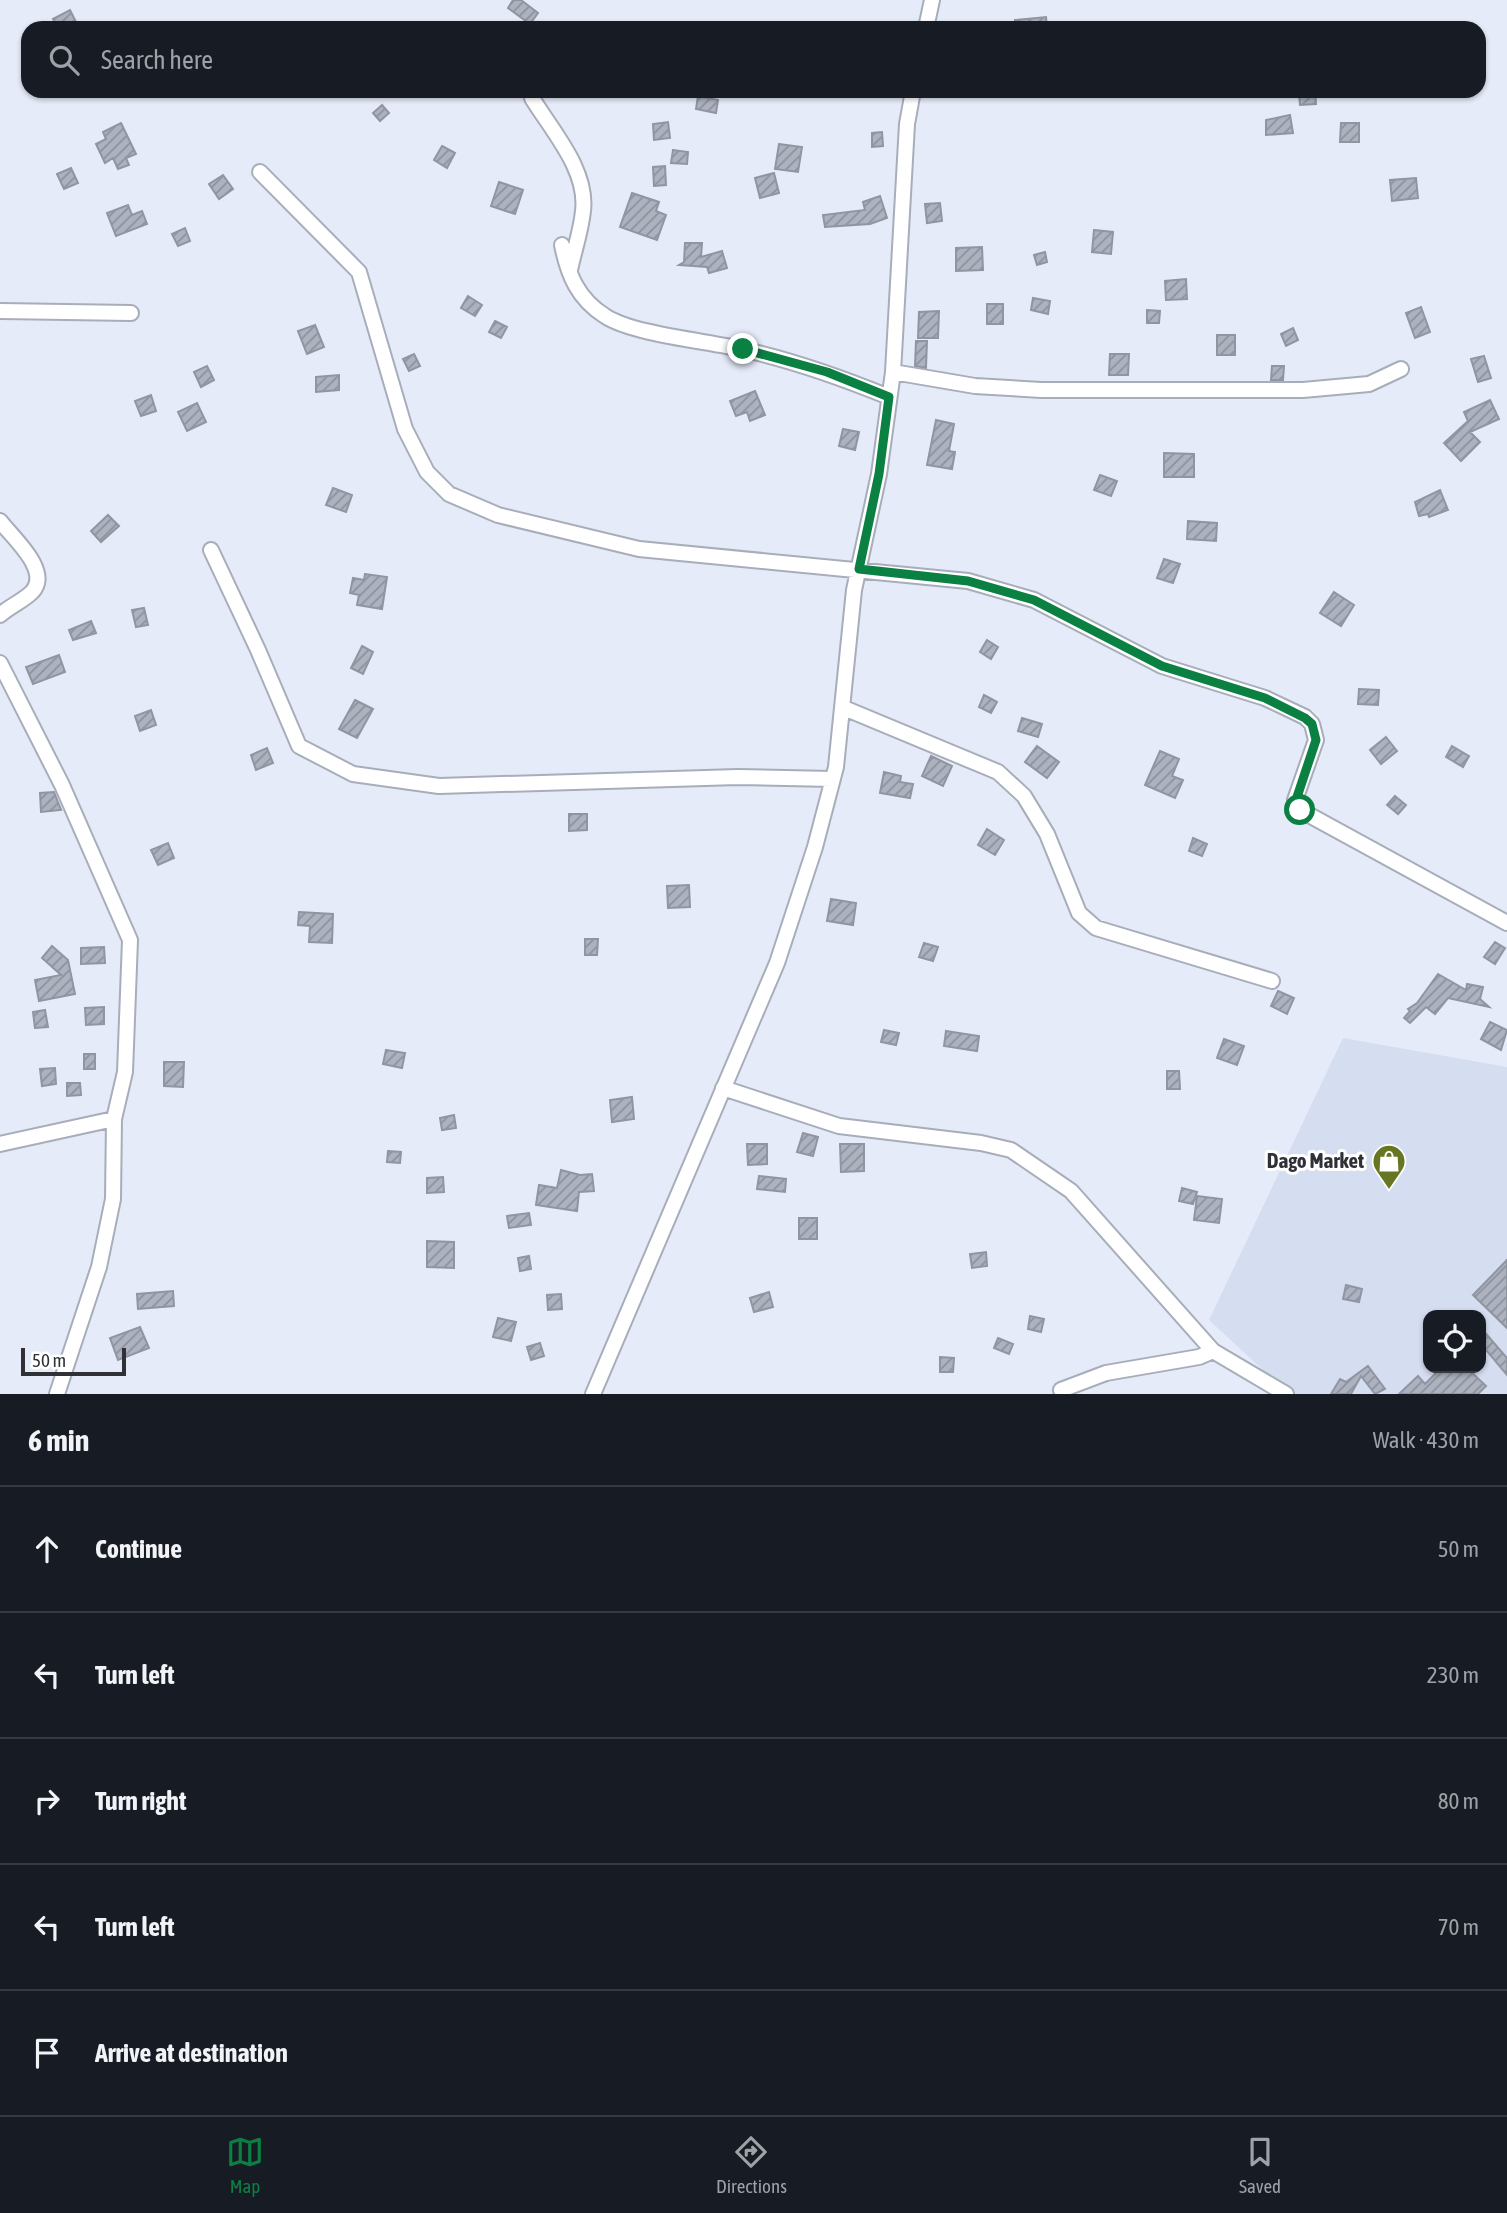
<!DOCTYPE html>
<html lang="en">
<head>
<meta charset="utf-8">
<style>
  :root { --surface:#171b24; --page:#20242c; --text:#f1f3f6; --muted:#9ea1a6; --line:#363941; --accent:#0b8043 }
  body { margin:0; font-family:"Asap Condensed",sans-serif; background:var(--page); color:var(--text) }
  .controls { position:absolute; right:21px; bottom:21px; display:grid; overflow:hidden; border-radius:14px; box-shadow:0 2px 5px #0004 }
  .controls button { width:63px; height:63px; display:grid; place-items:center; padding:0; border:0; border-bottom:2px solid var(--line); background:var(--surface); color:var(--text); font:35px sans-serif }
  .scale { position:absolute; left:21px; bottom:18px; width:105px; box-sizing:border-box; padding-left:7px; border:4px solid #2f3137; border-top:0; font-size:19px; line-height:24px; white-space:nowrap; color:#2f3137; -webkit-text-stroke:5px #fff; paint-order:stroke }
  .stop { position:absolute; width:21px; height:21px; margin:-16px; border:5px solid #0b8043; border-radius:50%; background:#fff }
  .stop.end { background:#0b8043; border-color:#fff; box-shadow:0 2px 7px #0008 }
  .list { margin:0; padding:0; list-style:none }
  h2 { display:flex; justify-content:space-between; align-items:center; height:91px; margin:0; padding:0 28px; font-size:30px }
  h2 small { font-size:23px; font-weight:400; color:var(--muted) }
  .list li { display:grid; grid-template-columns:46px 1fr auto; gap:21px; align-items:center; box-sizing:border-box; height:126px; padding:0 28px; border-top:2px solid var(--line) }
  .list b { display:block; font-size:26px; white-space:nowrap }
  .list em { font-size:23px; font-style:normal; color:var(--muted) }
  .icon { flex:none; width:38px; height:38px; fill:none; stroke:currentColor; stroke-width:2; stroke-linecap:round; stroke-linejoin:round }
  .map { position:relative; flex:none; width:1507px; height:1394px; overflow:hidden }
  .search { position:absolute; background:var(--surface); box-shadow:0 2px 5px #0004; left:21px; right:21px; top:21px; height:77px; display:flex; align-items:center; gap:18px; box-sizing:border-box; padding:0 24px; border-radius:21px; color:var(--muted); font-size:26px }
  .sheet { height:721px; background:var(--surface) }
  nav { display:flex; justify-content:space-around; align-items:center; box-sizing:border-box; height:98px; border-top:2px solid var(--line); background:var(--surface); font-size:19px; color:var(--muted) }
  nav a { display:grid; justify-items:center; gap:4px }
  nav .on { color:var(--accent) }
  .map>svg:first-child { display:block }
  .built { fill:#d5ddf1; fill-rule:evenodd }
  .building { fill:url(#building-hatch); stroke:#9095a2; stroke-width:2 }
  .lines { fill:none; stroke-linecap:round; stroke-linejoin:round }
  .street-casing { stroke:#a8adba; stroke-width:18 }
  .street { stroke:#fff; stroke-width:14 }
  .route { stroke:#0b8043; stroke-width:9 }
  .labels { text-anchor:middle; stroke-width:6; stroke-linejoin:round; paint-order:stroke }
  .poi-label { font-size:21px; font-weight:bold; fill:#2f3137; stroke:#fff; text-anchor:end }
</style>
</head>
<body>
<div class="map">
<svg width="1507" height="1394" viewBox="0 0 1507 1394">
  <defs>
    <pattern id="building-hatch" width="6" height="6" patternUnits="userSpaceOnUse" patternTransform="scale(1.75)"><rect width="6" height="6" fill="#acb2bf"/><path d="M-1 1l2-2M0 6l6-6M5 7l2-2" fill="none" stroke="#8c919c"/></pattern>
  </defs>
  <rect width="100%" height="100%" fill="#e6ebf9"/>
  <!-- built -->
  <path class="built" d="M1343,1038L1507,1067V1394H1289L1209,1320ZM1428,1315H1481V1368H1428Z"/>
  <!-- building -->
  <path class="building" d="M513,0H521L538,13L530,24L508,8Z
    M70,10L79,28H58L53,19Z
    M1046,17L1047,28H1015V20Z
    M1315,91L1316,104L1300,105L1299,93Z
    M698,96L718,100L716,113L696,109Z
    M382,105L389,113L380,121L373,113Z
    M1290,115L1293,133L1266,135V120Z
    M668,122L670,138L654,140L653,124Z
    M121,123L136,154L126,158L129,165L118,169L113,158L105,163L96,144L106,139L103,132Z
    M1341,123H1359V142H1340Z
    M882,132L883,146L872,147V133Z
    M779,144L802,147L798,172L775,169Z
    M442,146L455,153L447,168L434,160Z
    M673,150L688,152L687,164L671,163Z
    M665,166L666,185L654,186L653,167Z
    M71,168L78,183L64,189L57,174Z
    M774,173L779,193L760,198L755,178Z
    M223,175L233,189L219,199L209,184Z
    M1416,178L1418,198L1392,201L1390,180Z
    M499,182L523,190L515,214L491,206Z
    M632,193L659,202L656,211L666,215L657,240L620,227Z
    M880,196L887,218L870,224L825,227L823,215L865,210L863,202Z
    M940,203L942,221L927,223L925,204Z
    M128,205L132,215L142,211L147,224L116,236L107,213Z
    M185,228L190,241L178,246L172,234Z
    M1094,230L1113,232L1111,254L1092,252Z
    M685,243H702L701,257L722,251L727,268L709,273L707,267L679,265L684,262Z
    M982,247L983,270L956,271V248Z
    M1045,252L1047,262L1037,265L1034,255Z
    M1186,279L1187,299L1166,300L1165,281Z
    M468,296L482,305L475,316L461,308Z
    M1033,298L1050,301L1048,314L1031,310Z
    M987,304H1003V324H987Z
    M1421,307L1430,332L1415,338L1406,313Z
    M1147,310L1160,311L1159,323H1147Z
    M939,311L938,338H918L919,312Z
    M495,321L507,327L501,338L489,332Z
    M315,325L324,347L307,354L298,331Z
    M1293,328L1298,340L1286,346L1281,334Z
    M1217,335H1235V355H1217Z
    M916,341H927L926,368L915,366Z
    M414,354L420,366L409,371L403,359Z
    M1110,354H1129L1128,375H1109Z
    M1484,356L1491,378L1478,382L1471,359Z
    M207,366L214,380L201,387L194,372Z
    M1272,366H1284L1283,380H1271Z
    M339,375V390L316,392V377Z
    M755,391L765,415L750,421L747,412L736,416L730,401Z
    M151,395L156,411L141,416L135,401Z
    M1490,400L1499,419L1470,432L1480,442L1461,461L1444,443L1468,421L1464,412Z
    M197,403L206,422L187,431L178,412Z
    M936,420L954,424L949,451L955,452L952,469L927,465Z
    M843,429L859,432L855,450L839,446Z
    M1164,453L1194,454V477H1164Z
    M1100,475L1117,481L1111,496L1094,490Z
    M333,488L352,495L346,512L326,505Z
    M1440,490L1448,510L1429,517L1428,514L1419,516L1415,502Z
    M108,515L119,526L101,542L91,531Z
    M1188,521L1217,523L1216,541L1187,539Z
    M1164,559L1180,564L1173,583L1157,578Z
    M365,574L387,577L382,609L357,605L359,595L350,593L353,578L364,580Z
    M1334,592L1354,605L1341,626L1320,613Z
    M144,608L148,625L136,627L132,610Z
    M91,621L96,633L73,640L69,630Z
    M987,640L998,647L991,659L980,652Z
    M362,646L373,652L363,674L351,668Z
    M59,655L65,672L33,684L26,667Z
    M1359,689L1379,690L1378,705L1358,704Z
    M984,695L997,702L991,713L979,707Z
    M355,700L373,709L357,738L339,729Z
    M151,710L156,725L140,731L135,716Z
    M1022,718L1042,724L1038,737L1018,731Z
    M1386,737L1397,751L1381,764L1370,750Z
    M1037,746L1059,762L1047,778L1025,762Z
    M1452,746L1469,756L1463,767L1446,757Z
    M267,748L273,763L256,770L251,755Z
    M1160,751L1179,759L1172,776L1183,780L1175,798L1145,785Z
    M931,756L952,766L943,786L922,776Z
    M884,772L901,776L900,782L913,784L910,798L880,793Z
    M54,792L61,810L41,812L40,793Z
    M1395,796L1406,805L1398,814L1387,805Z
    M569,814H587V830L569,831Z
    M987,829L1004,840L995,855L978,845Z
    M1193,838L1207,844L1202,856L1189,851Z
    M168,843L174,858L158,865L151,850Z
    M689,885L690,907L668,908L667,886Z
    M831,899L856,903L853,925L827,921Z
    M299,912L333,914L332,943L309,942L310,926L298,925Z
    M585,939H598L597,955H585Z
    M1495,942L1505,948L1495,964L1484,957Z
    M924,943L938,947L933,961L919,957Z
    M52,946L68,960L75,994L39,1001L35,980L61,975L42,958Z
    M104,947L105,963L81,964V948Z
    M1438,974L1466,990L1467,984L1483,987L1480,999L1489,1007L1448,998L1435,1014L1426,1007L1410,1023L1404,1018L1410,1011L1408,1009L1417,1003Z
    M1278,991L1294,998L1287,1014L1271,1006Z
    M104,1007V1024L86,1025L85,1008Z
    M45,1010L48,1027L35,1028L33,1012Z
    M1490,1022L1507,1030L1501,1050L1481,1039Z
    M884,1030L899,1033L896,1045L881,1042Z
    M946,1031L979,1036L977,1051L944,1046Z
    M1224,1039L1244,1046L1237,1065L1217,1058Z
    M386,1050L405,1053L402,1068L383,1064Z
    M84,1054H95V1069H84Z
    M164,1062H184L183,1087L164,1086Z
    M55,1068L56,1084L42,1086L40,1069Z
    M1167,1071H1179L1180,1089H1167Z
    M67,1083H80L81,1095L67,1096Z
    M632,1097L634,1119L612,1122L610,1100Z
    M454,1115L456,1128L442,1130L440,1118Z
    M803,1133L818,1137L813,1156L797,1152Z
    M747,1144H767V1164L748,1165Z
    M840,1144H864V1171L841,1172Z
    M388,1151L401,1152L400,1163L387,1162Z
    M561,1170L580,1175L592,1174L594,1191L579,1192L577,1211L536,1205L539,1185L557,1188Z
    M759,1176L786,1179L785,1192L757,1189Z
    M443,1177L444,1192L427,1193V1178Z
    M1182,1188L1197,1192L1193,1204L1179,1201Z
    M1197,1196L1222,1199L1219,1223L1194,1220Z
    M529,1213L531,1225L509,1228L507,1216Z
    M799,1218H817V1239H799Z
    M427,1241L454,1242V1268L427,1267Z
    M986,1252L987,1266L972,1268L970,1254Z
    M529,1256L531,1269L520,1271L518,1258Z
    M1507,1260V1328L1473,1295Z
    M1346,1285L1362,1289L1359,1302L1343,1299Z
    M173,1291L174,1306L138,1309L137,1294Z
    M769,1292L773,1307L754,1312L750,1298Z
    M561,1294L562,1309L548,1310L547,1295Z
    M1030,1316L1044,1319L1041,1332L1028,1329Z
    M498,1318L516,1322L511,1341L493,1337Z
    M140,1327L149,1348L118,1360L110,1338Z
    M1481,1328L1507,1358V1375L1481,1344Z
    M998,1338L1013,1344L1009,1354L994,1348Z
    M540,1343L544,1356L531,1360L527,1347Z
    M940,1357L954,1358L953,1372H940Z
    M1368,1366L1385,1389L1375,1394L1361,1376L1351,1394H1331L1340,1379L1346,1382Z
    M1441,1368H1467L1486,1386L1478,1394H1399L1418,1376L1425,1384Z"/>
  <g class="lines">
    <defs>
      <path id="street" d="M926,28L932,0
        M533,91L532,98C552,131 588,170 583,211C581,231 574,251 570,270
        M260,172L359,272L405,429L427,472L449,494L498,515L639,549L968,581L1034,600L1162,666L1265,698L1305,717L1312,724L1316,740L1295,800L1300,810L1507,923
        M562,245C568,275 578,299 605,316C632,334 706,341 741,349C792,360 840,377 889,397
        M0,311L131,313
        M893,372L975,386L1041,390H1303L1369,384L1401,369
        M0,521C12,537 52,571 32,592C23,601 10,606 0,615
        M211,550L258,650L299,746L353,774L439,786L738,777L832,779
        M0,663L62,785L130,940L125,1072L114,1119L113,1199L99,1267L57,1394
        M844,708L998,772L1024,796L1047,834L1079,913L1096,928L1272,981
        M723,1088L839,1126L981,1143L1011,1150L1071,1191L1213,1351L1286,1394
        M0,1144L114,1119
        M1061,1390L1106,1373L1199,1357L1213,1351
        M593,1394L777,963L815,847L836,767L854,590L879,474L893,372L907,124L913,91"/>
    </defs>
    <!-- street casing -->
    <use href="#street" class="street-casing"/>
    <!-- street -->
    <use href="#street" class="street"/>
  </g>
  <g class="lines">
    <!-- route -->
    <path class="route" d="M743,349L827,372L889,397L879,474L859,569L968,581L1034,600L1162,666L1265,698L1305,718L1312,724L1316,740L1296,800L1300,810"/>
  </g>
  <!-- icons -->
  <defs>
    <symbol id="shop-pin" viewBox="-11 -11 22 30"><path d="M0 17L-7.5 6A9.5 9.5 0 1 1 7.5 6Z" fill="#677622" stroke="#fff"/><path d="M-5-2.5h2.3a2.7 3.5 0 0 1 5.4 0H5L5.5 6h-11ZM-1.5-2.5h3a1.5 2.3 0 0 0-3 0Z" fill="#fff"/></symbol>
  </defs>
  <g fill-rule="evenodd">
    <use href="#shop-pin" x="1370" y="1142" width="38" height="52"/>
  </g>
  <g class="labels">
    <!-- poi labels -->
    <g class="poi-label">
      <text x="1364" y="1168">Dago Market</text>
    </g>
  </g>
</svg>
<div class="controls">
<button><svg class="icon" aria-label="locate" viewBox="0 0 24 24"><circle cx="12" cy="12" r="6"/><path d="M12 2v4M12 18v4M2 12h4M18 12h4"/></svg></button>
</div>
<div class="scale">50 m</div>
<div class="stop" style="left:1300px;top:810px"></div>
<div class="stop end" style="left:743px;top:349px"></div>
<div class="search"><svg class="icon" aria-label="search" viewBox="0 0 24 24"><circle cx="10" cy="10" r="6"/><path d="M15 15l6 6"/></svg>Search here</div>
</div>
<section class="sheet">
<h2>6 min<small>Walk · 430 m</small></h2>
<ul class="list">
<li><svg class="icon" aria-label="ahead" viewBox="0 0 24 24"><path d="M12 20V5M6 11l6-6 6 6"/></svg><div><b>Continue</b></div><em>50 m</em></li>
<li><svg class="icon" aria-label="left" viewBox="0 0 24 24"><path d="M17 20v-9H6M10 6l-5 5 5 5"/></svg><div><b>Turn left</b></div><em>230 m</em></li>
<li><svg class="icon" aria-label="right" viewBox="0 0 24 24"><path d="M7 20v-9h11M14 6l5 5-5 5"/></svg><div><b>Turn right</b></div><em>80 m</em></li>
<li><svg class="icon" aria-label="left" viewBox="0 0 24 24"><path d="M17 20v-9H6M10 6l-5 5 5 5"/></svg><div><b>Turn left</b></div><em>70 m</em></li>
<li><svg class="icon" aria-label="arrive" viewBox="0 0 24 24"><path d="M6 21V4h12l-3 4 3 4H6"/></svg><div><b>Arrive at destination</b></div></li>
</ul>
</section>
<nav>
<a class="on"><svg class="icon" aria-label="map" viewBox="0 0 24 24"><path d="M3 6l6-2 6 2 6-2v14l-6 2-6-2-6 2zM9 4v14M15 6v14"/></svg>Map</a>
<a><svg class="icon" aria-label="directions" viewBox="0 0 24 24"><path d="M12 3l9 9-9 9-9-9zM9 14v-3h6M13 9l2 2-2 2"/></svg>Directions</a>
<a><svg class="icon" aria-label="saved" viewBox="0 0 24 24"><path d="M7 4h10v16l-5-4-5 4z"/></svg>Saved</a>
</nav>
</body>
</html>
